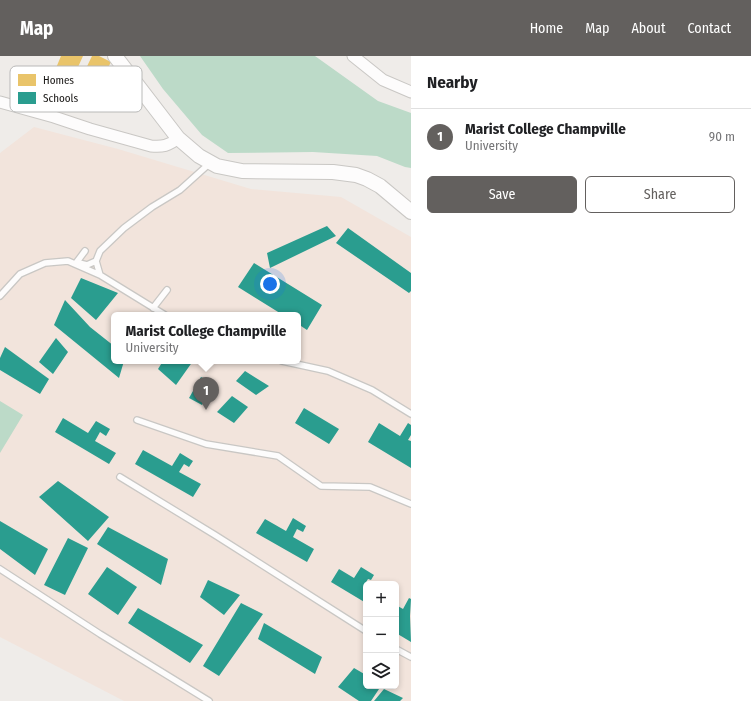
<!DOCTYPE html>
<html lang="en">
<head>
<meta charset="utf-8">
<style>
  :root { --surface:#fff; --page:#f2f2f2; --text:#202124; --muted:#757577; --line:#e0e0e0; --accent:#63605e }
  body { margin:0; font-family:"Fira Sans Condensed",sans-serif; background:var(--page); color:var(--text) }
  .controls { position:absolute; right:12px; bottom:12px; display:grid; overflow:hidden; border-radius:6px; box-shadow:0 2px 6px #0003 }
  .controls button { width:36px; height:36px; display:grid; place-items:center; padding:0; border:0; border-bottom:1px solid var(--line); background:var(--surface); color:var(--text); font:20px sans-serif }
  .you { position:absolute; left:270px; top:228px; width:14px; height:14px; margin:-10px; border:3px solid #fff; border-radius:50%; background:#1a73e8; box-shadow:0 0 0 6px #1a73e833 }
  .badge { display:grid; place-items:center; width:26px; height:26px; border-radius:50%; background:var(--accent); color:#fff; font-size:13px; font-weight:700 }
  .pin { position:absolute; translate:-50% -33px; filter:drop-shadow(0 1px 2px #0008) }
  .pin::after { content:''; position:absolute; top:21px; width:14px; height:12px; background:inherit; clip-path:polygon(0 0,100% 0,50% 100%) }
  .popup { position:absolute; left:111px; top:256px; width:190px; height:52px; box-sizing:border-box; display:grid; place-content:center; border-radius:6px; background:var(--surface); filter:drop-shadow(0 1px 3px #0005); font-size:13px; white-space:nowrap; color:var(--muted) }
  .popup b { font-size:15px; color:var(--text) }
  .popup::after { content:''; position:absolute; left:50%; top:100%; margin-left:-8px; border:8px solid transparent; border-top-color:var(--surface) }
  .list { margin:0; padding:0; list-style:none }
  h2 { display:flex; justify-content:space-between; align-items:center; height:52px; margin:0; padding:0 16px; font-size:17px }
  h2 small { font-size:13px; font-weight:400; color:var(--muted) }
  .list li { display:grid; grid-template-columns:26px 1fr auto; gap:12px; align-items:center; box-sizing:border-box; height:56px; padding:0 16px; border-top:1px solid var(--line) }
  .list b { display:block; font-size:15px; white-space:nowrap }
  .list p { margin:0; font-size:13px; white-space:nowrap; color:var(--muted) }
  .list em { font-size:13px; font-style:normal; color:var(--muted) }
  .actions { display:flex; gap:8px; padding:12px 16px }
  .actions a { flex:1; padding:9px 0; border:1px solid var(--accent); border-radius:6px; text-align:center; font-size:14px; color:var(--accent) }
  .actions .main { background:var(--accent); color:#fff }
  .icon { flex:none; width:22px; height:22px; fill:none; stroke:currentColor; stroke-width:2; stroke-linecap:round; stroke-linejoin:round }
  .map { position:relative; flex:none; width:411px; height:645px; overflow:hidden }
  header { display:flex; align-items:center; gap:24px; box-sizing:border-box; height:56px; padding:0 20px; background:var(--accent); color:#fff }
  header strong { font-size:19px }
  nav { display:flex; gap:22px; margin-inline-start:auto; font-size:14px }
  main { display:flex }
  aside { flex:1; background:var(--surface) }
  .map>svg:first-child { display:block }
  .education { fill:#f2e4dc; fill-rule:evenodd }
  .green { fill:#bcdac8 }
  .homes { fill:#e9c46a }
  .schools { fill:#2a9d8f }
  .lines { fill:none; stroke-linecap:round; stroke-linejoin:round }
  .service-casing { stroke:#c9c7c4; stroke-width:8 }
  .minor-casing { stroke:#c9c7c4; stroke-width:13 }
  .tertiary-casing { stroke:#c9c7c4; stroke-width:16 }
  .service { stroke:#fdfcfc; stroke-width:5.5 }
  .minor { stroke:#fdfcfc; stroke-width:11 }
  .tertiary { stroke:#fdfcfc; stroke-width:14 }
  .key { fill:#fff; stroke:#b9b9b8; stroke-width:1 }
  .key-label { font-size:11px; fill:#171513 }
</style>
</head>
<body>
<header>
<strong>Map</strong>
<nav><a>Home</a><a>Map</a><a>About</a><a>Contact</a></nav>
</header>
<main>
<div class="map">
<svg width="411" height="645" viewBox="0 0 411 645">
  <rect width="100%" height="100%" fill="#efece9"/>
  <!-- education -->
  <path class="education" d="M34,71L118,93L251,133L341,141L411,181V645H124L0,581V97ZM114,259H298V305H114ZM366,528H396V630H366Z"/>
  <!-- green -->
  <path class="green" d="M140,0H315L378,45L411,57V112L405,111L377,100L313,96L228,97L202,79L163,33Z
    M0,345L23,359L0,397Z"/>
  <!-- homes -->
  <path class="homes" d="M61,0H83L74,20L56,12Z
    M92,0H99L111,6L97,33L80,25Z"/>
  <!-- schools -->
  <path class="schools" d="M327,170L336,180L270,212L267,197Z
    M348,172L411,217V235L409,237L336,187Z
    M254,207L322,249L307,274L298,268V259H283L238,231Z
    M81,222L118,237L96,264L71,242Z
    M65,244L90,271L114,290V305H124L119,322L54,269Z
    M56,282L68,296L53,318L39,306Z
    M5,291L49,323L40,338L0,314V302Z
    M163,305H193L176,329L158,313Z
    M245,315L269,330L256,339L236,325Z
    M201,321L216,328L202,349L189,342Z
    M232,340L248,351L234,367L217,356Z
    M304,352L339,373L329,388L295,367Z
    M63,362L88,377L96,365L110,373L106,380L100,376L95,385L116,397L109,408L55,376Z
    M379,367L400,380L408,367L411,369V379L408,384L411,385V412L368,386Z
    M143,394L172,410L180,397L193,405L189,411L184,408L179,416L201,428L193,441L135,408Z
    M58,425L109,461L88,485L39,441Z
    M293,462L306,470L303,476L297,473L293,481L314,493L307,506L256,477L265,463L286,475Z
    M0,465L48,493L35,519L0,493Z
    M108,471L168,503L161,529L97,488Z
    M68,482L88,492L65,539L44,529Z
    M107,511L137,531L118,559L88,538Z
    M361,511L374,519L371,524L368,523L364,530L366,531V547L331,526L339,513L354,522Z
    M208,524L240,539L224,559L200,541Z
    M409,542L411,543L410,560L411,586L396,577V549L403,553Z
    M241,547L263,558L219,620L203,610Z
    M138,552L203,589L190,607L128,567Z
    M264,567L322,601L315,618L258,583Z
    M354,612L366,619V630H381L371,645H359L338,631Z
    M384,633L403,642L400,645H374Z"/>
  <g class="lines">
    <defs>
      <path id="service" d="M76,207L85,195
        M79,207L87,209L96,205
        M0,240L20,218L45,207L68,205L100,219
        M153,252L167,234
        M165,259L100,219L96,205L100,195L124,172L152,151L180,134L210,107
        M282,305L328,315L372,334L411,358
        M137,364L206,388L278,400L321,430L370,431L411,448
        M120,421L215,479L366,575
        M0,513L100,578L209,645
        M396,593L411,601"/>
      <path id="minor" d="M353,0L383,24L411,36
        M0,46L54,61L90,73L151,90C162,91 169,90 178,82"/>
      <path id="tertiary" d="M115,0L178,82L199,100L217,110L242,115L333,116L356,119L367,123L380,130L411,156"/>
    </defs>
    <!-- service casing -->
    <use href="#service" class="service-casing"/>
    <!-- minor casing -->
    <use href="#minor" class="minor-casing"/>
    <!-- tertiary casing -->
    <use href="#tertiary" class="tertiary-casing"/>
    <!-- service -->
    <use href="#service" class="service"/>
    <!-- minor -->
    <use href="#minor" class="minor"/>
    <!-- tertiary -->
    <use href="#tertiary" class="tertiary"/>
  </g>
  <!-- legend -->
  <rect x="10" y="10" width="132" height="46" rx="6" class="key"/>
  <rect x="18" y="18" width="18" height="12" fill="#e9c46a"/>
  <rect x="18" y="36" width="18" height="12" fill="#2a9d8f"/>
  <g class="key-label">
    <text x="43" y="28">Homes</text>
    <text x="43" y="46">Schools</text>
  </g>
</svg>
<div class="controls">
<button>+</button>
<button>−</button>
<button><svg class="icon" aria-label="layers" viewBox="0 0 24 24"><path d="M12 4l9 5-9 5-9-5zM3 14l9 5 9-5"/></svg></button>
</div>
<div class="you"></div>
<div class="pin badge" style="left:206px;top:354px">1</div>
<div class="popup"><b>Marist College Champville</b>University</div>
</div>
<aside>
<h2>Nearby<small></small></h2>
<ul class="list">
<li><span class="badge">1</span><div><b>Marist College Champville</b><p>University</p></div><em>90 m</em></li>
</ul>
<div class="actions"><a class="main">Save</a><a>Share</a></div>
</aside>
</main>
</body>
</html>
